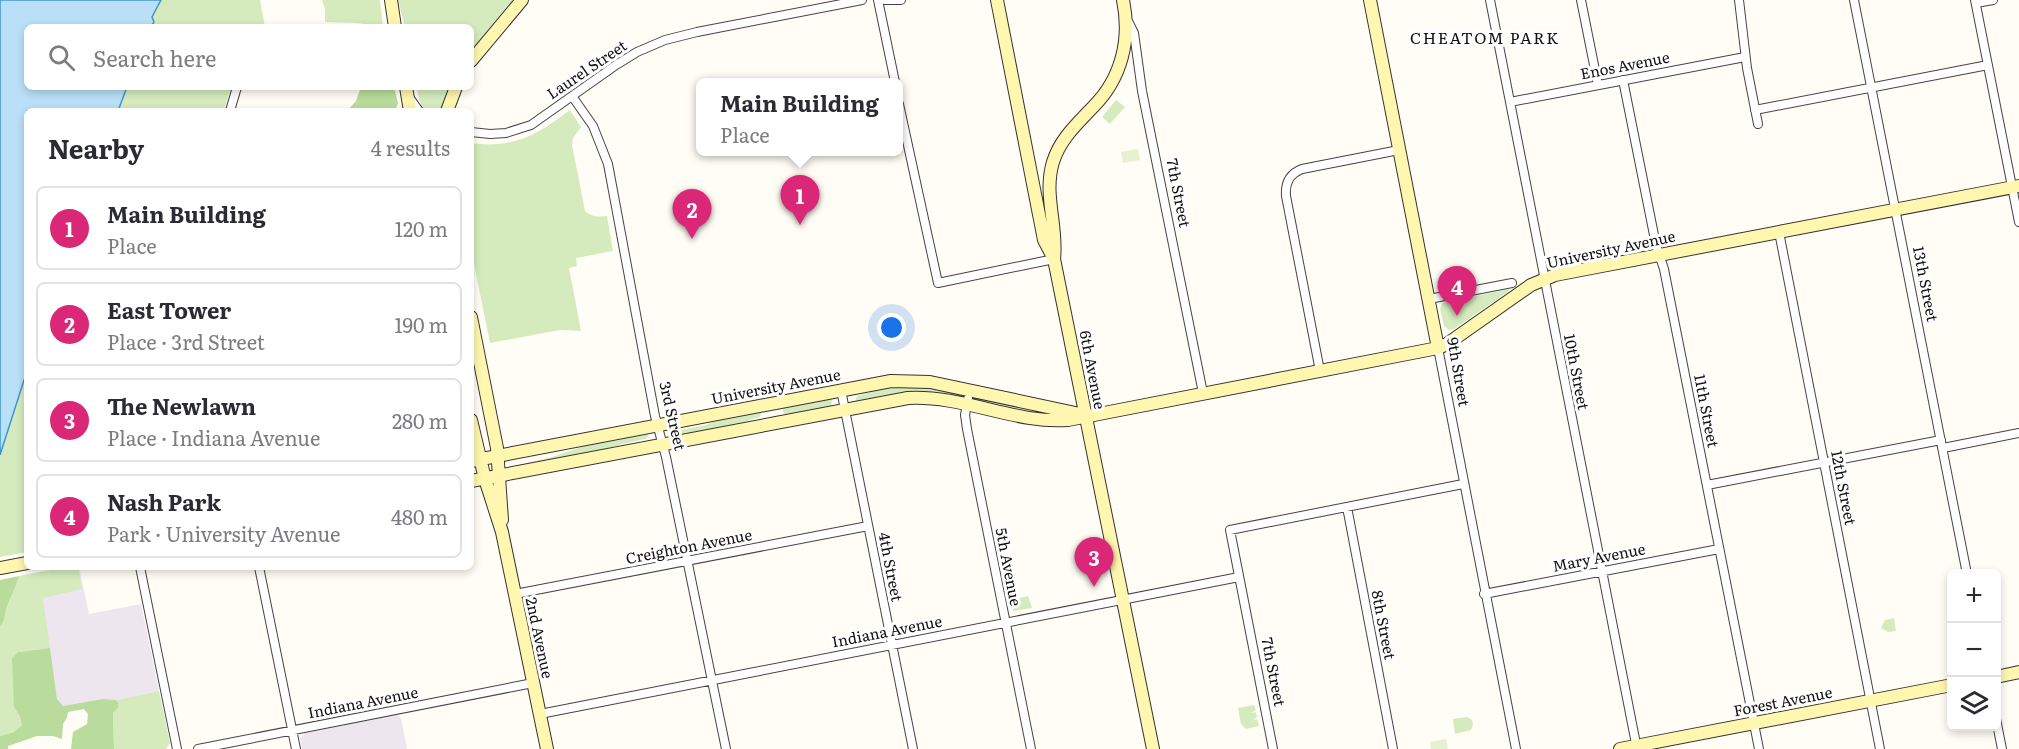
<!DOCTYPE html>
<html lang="en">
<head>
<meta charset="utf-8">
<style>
  :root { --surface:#fff; --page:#f2f2f3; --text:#2b2b33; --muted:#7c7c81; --line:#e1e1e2; --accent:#db2777 }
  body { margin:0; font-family:Literata,serif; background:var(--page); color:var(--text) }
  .controls { position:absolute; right:18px; bottom:18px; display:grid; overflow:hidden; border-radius:9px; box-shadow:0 3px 9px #0003 }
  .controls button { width:54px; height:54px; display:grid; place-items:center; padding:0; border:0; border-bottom:2px solid var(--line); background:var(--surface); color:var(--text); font:30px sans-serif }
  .you { position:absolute; left:892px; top:328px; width:21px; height:21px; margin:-15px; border:4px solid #fff; border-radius:50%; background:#1a73e8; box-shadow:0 0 0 9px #1a73e833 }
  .badge { display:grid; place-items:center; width:39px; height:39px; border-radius:50%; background:var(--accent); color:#fff; font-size:20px; font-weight:700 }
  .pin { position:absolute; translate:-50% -50px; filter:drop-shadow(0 2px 3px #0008) }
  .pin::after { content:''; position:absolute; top:32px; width:21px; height:18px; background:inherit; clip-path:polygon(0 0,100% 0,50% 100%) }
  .popup { position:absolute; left:696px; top:78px; width:207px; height:78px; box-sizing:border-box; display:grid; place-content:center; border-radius:9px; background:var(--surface); filter:drop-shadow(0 2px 4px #0005); font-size:20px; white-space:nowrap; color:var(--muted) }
  .popup b { font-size:22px; color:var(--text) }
  .popup::after { content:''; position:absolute; left:50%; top:100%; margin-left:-12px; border:12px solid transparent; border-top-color:var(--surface) }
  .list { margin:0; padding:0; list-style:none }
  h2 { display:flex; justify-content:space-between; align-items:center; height:78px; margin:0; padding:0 24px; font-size:26px }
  h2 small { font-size:20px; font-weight:400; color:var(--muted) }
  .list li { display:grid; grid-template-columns:39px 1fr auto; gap:18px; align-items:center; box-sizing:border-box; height:84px; margin:0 12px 12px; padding:0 12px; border:2px solid var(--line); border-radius:9px }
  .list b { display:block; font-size:22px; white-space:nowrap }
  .list p { margin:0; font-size:20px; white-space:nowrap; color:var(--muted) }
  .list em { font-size:20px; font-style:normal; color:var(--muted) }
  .icon { flex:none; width:33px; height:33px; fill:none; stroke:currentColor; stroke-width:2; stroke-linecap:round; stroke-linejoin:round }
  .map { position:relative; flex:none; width:2019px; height:749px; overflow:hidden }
  .search { position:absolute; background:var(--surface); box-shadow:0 3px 9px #0003; left:24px; top:24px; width:450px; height:66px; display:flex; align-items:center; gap:15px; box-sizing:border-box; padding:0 21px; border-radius:9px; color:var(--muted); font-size:22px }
  .panel { position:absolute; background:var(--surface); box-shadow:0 3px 9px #0003; left:24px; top:108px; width:450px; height:462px; border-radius:9px }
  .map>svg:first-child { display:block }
  .industrial { fill:#eee6ef }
  .green { fill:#d5ebbd }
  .forest { fill:#b9dc9c }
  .pitch { fill:#e6f2cf }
  .water { fill:#b9e0f7; stroke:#3f96cf; stroke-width:1.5 }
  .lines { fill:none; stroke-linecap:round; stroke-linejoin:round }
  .street-casing { stroke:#444; stroke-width:10 }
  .secondary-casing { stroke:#333; stroke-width:14 }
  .street { stroke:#fff; stroke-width:8 }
  .secondary { stroke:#fff6b0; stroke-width:12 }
  .labels { text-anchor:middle; stroke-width:6; stroke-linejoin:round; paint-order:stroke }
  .street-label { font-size:15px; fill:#111; stroke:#fff }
  .neighbourhood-label { font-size:16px; letter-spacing:1.5px; fill:#111; stroke:#fff }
</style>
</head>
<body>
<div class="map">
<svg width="2019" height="749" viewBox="0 0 2019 749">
  <rect width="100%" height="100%" fill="#fffdf5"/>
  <!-- industrial -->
  <path class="industrial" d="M61,567H79L89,614L141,604L159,691L60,712L33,580Z
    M397,715L401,718L407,749H302L300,738L305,733Z"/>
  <!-- green -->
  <path class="green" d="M161,0H260L265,27H151L154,22L152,18Z
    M322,0H380L383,27L358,23L325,22V9Z
    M398,0H513L471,50V27H405Z
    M127,87H231L224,111H118Z
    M417,87H449L441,111H425L419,100Z
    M1116,100L1125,107L1110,124L1102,117Z
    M570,110L581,127L573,138L572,145L585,211C592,217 598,217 607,216L613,251L576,258L577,266L569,268L581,331L560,330L490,343L471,249V143C514,149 537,135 570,110Z
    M1509,289V291L1454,329L1449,330L1444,326L1440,308L1443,303Z
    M27,371V552L0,557V455Z
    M910,385L948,390L947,395L855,401L857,396L892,386Z
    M828,397L832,400L831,407L786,415L783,412V408L786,406Z
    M761,412V415L759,417L735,425L675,436L674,433L676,431L706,425L726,417Z
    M648,433V437L645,439C600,448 557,465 511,467L552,457L597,442Z
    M78,567L82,589L43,598L50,648L18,652L14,707L20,717L22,725L14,732L0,736V627C6,621 4,612 8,604C12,594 16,587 19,576L61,568Z
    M1028,596L1032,608L1013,611L1011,600Z
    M1894,618L1896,631L1888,632L1881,628L1885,620Z
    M159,691L170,743L166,749H114L113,713L118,708L116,700Z
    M1254,705L1256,710L1251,713L1256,712L1257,717L1253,720L1257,719L1259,726L1246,729L1241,724L1238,708Z
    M1467,717L1472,720L1473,725L1471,730L1455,734L1453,719Z"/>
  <!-- forest -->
  <path class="forest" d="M361,87H394L398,103L395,111H347L356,101Z
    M19,576C16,587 12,594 8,604C4,612 6,621 0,627V580Z
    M50,648L57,699L63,706L103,699L116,700L118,703V708L113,713L114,749H71L73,732L87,724L88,714L84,709L68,712L67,718L63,724L62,739L53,736H37L8,746V749H0V736L14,732L22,725L20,717L14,707L12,658L18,652Z"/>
  <!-- pitch -->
  <path class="pitch" d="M1138,149L1140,160L1123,163L1121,152Z
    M1446,739L1448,749H1431L1430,742Z"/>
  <!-- water -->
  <path class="water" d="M0,0H161L152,17L154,22L151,27H27V87H127L118,111H27V371L0,455Z"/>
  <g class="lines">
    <defs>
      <path id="street" d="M878,0L895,82
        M885,0H901
        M1490,0L1637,749
        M1581,0L1598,85
        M1739,0L1747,68L1758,124
        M1854,0L1967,574
        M1975,0L2019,222
        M1976,3L1993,0
        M1128,21L1134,33L1142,91L1203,393
        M1623,80L1656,245L1664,269L1759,749
        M572,96L593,126L608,164L655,416L666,457L726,749
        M409,97L419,111
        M1510,102L1745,57
        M899,104L938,283L1054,259
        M1755,110L1988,65
        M230,111L237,87
        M471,132L490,134L506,133L531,125L616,65L637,52L665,40L697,32L862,0
        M1779,232L1880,749
        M1429,299L1512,283
        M1438,348L1516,749
        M1320,371L1286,196C1285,183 1289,174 1302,169L1399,150
        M841,390L913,749
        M968,399L965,415L967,429L1031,749
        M1943,448L2019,433
        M1707,485L1941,440
        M1347,507L1393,749
        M140,567L177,749
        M259,567L296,749
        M515,594L868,526
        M1484,594L1719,549
        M540,714L1239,577
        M1996,719L2002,749
        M198,749L533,683
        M1273,749L1230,530L1463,484"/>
      <path id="secondary" d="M391,0L395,27
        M997,0L1044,240L1054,259L1153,749
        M1370,0L1438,348
        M471,61L522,0
        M406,87L410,111
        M447,111L456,87
        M1054,259C1058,226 1043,195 1053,162C1060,139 1077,124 1093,107C1122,78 1131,39 1123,0
        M471,317L497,448L502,520
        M471,420L485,479L502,532L547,749
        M471,461L891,381L930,382L1085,415
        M471,481L908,398C964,395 1015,424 1068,420L1438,348L1447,344L1531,285L1555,275L2019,186
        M0,568L27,563
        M1996,677L2019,672
        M1620,749L1952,685"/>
    </defs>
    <!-- street casing -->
    <use href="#street" class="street-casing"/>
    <!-- secondary casing -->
    <use href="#secondary" class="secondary-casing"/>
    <!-- street -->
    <use href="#street" class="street"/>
    <!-- secondary -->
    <use href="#secondary" class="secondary"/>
  </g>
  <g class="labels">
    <!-- street labels -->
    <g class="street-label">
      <text transform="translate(1625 66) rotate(-11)" y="5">Enos Avenue</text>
      <text transform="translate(587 70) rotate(-34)" y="5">Laurel Street</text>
      <text transform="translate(1178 193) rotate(79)" y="5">7th Street</text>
      <text transform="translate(1611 250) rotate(-12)" y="5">University Avenue</text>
      <text transform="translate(1925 284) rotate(79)" y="5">13th Street</text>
      <text transform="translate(1092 370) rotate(79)" y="5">6th Avenue</text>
      <text transform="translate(1458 372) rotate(80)" y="5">9th Street</text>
      <text transform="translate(1576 372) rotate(79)" y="5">10th Street</text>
      <text transform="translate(776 387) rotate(-11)" y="5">University Avenue</text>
      <text transform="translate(1706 411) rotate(79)" y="5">11th Street</text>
      <text transform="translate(672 416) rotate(77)" y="5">3rd Street</text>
      <text transform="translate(1843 488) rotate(79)" y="5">12th Street</text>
      <text transform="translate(689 547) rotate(-11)" y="5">Creighton Avenue</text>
      <text transform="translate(1599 558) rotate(-11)" y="5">Mary Avenue</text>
      <text transform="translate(890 567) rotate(79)" y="5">4th Street</text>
      <text transform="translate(1008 567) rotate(79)" y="5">5th Avenue</text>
      <text transform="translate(1383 625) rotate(79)" y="5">8th Street</text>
      <text transform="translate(887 632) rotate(-11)" y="5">Indiana Avenue</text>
      <text transform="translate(539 638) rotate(78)" y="5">2nd Avenue</text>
      <text transform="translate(1273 672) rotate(79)" y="5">7th Street</text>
      <text transform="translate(1783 702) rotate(-11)" y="5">Forest Avenue</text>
      <text transform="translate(363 703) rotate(-11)" y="5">Indiana Avenue</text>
    </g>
    <!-- neighbourhood labels -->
    <g class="neighbourhood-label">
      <text x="1485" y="44">CHEATOM PARK</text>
    </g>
  </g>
</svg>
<div class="controls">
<button>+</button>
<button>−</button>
<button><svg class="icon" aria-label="layers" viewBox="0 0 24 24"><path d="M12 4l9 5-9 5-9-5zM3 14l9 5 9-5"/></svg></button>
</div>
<div class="you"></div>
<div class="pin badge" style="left:800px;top:225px">1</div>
<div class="popup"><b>Main Building</b>Place</div>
<div class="pin badge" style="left:692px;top:239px">2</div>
<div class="pin badge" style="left:1094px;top:587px">3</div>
<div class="pin badge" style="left:1457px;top:316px">4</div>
<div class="search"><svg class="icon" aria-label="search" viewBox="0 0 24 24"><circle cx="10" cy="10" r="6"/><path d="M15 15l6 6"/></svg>Search here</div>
<section class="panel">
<h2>Nearby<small>4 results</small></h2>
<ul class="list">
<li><span class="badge">1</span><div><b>Main Building</b><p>Place</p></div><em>120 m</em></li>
<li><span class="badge">2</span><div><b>East Tower</b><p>Place · 3rd Street</p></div><em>190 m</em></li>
<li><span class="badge">3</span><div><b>The Newlawn</b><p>Place · Indiana Avenue</p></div><em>280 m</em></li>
<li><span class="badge">4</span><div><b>Nash Park</b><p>Park · University Avenue</p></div><em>480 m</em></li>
</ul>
</section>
</div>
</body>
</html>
